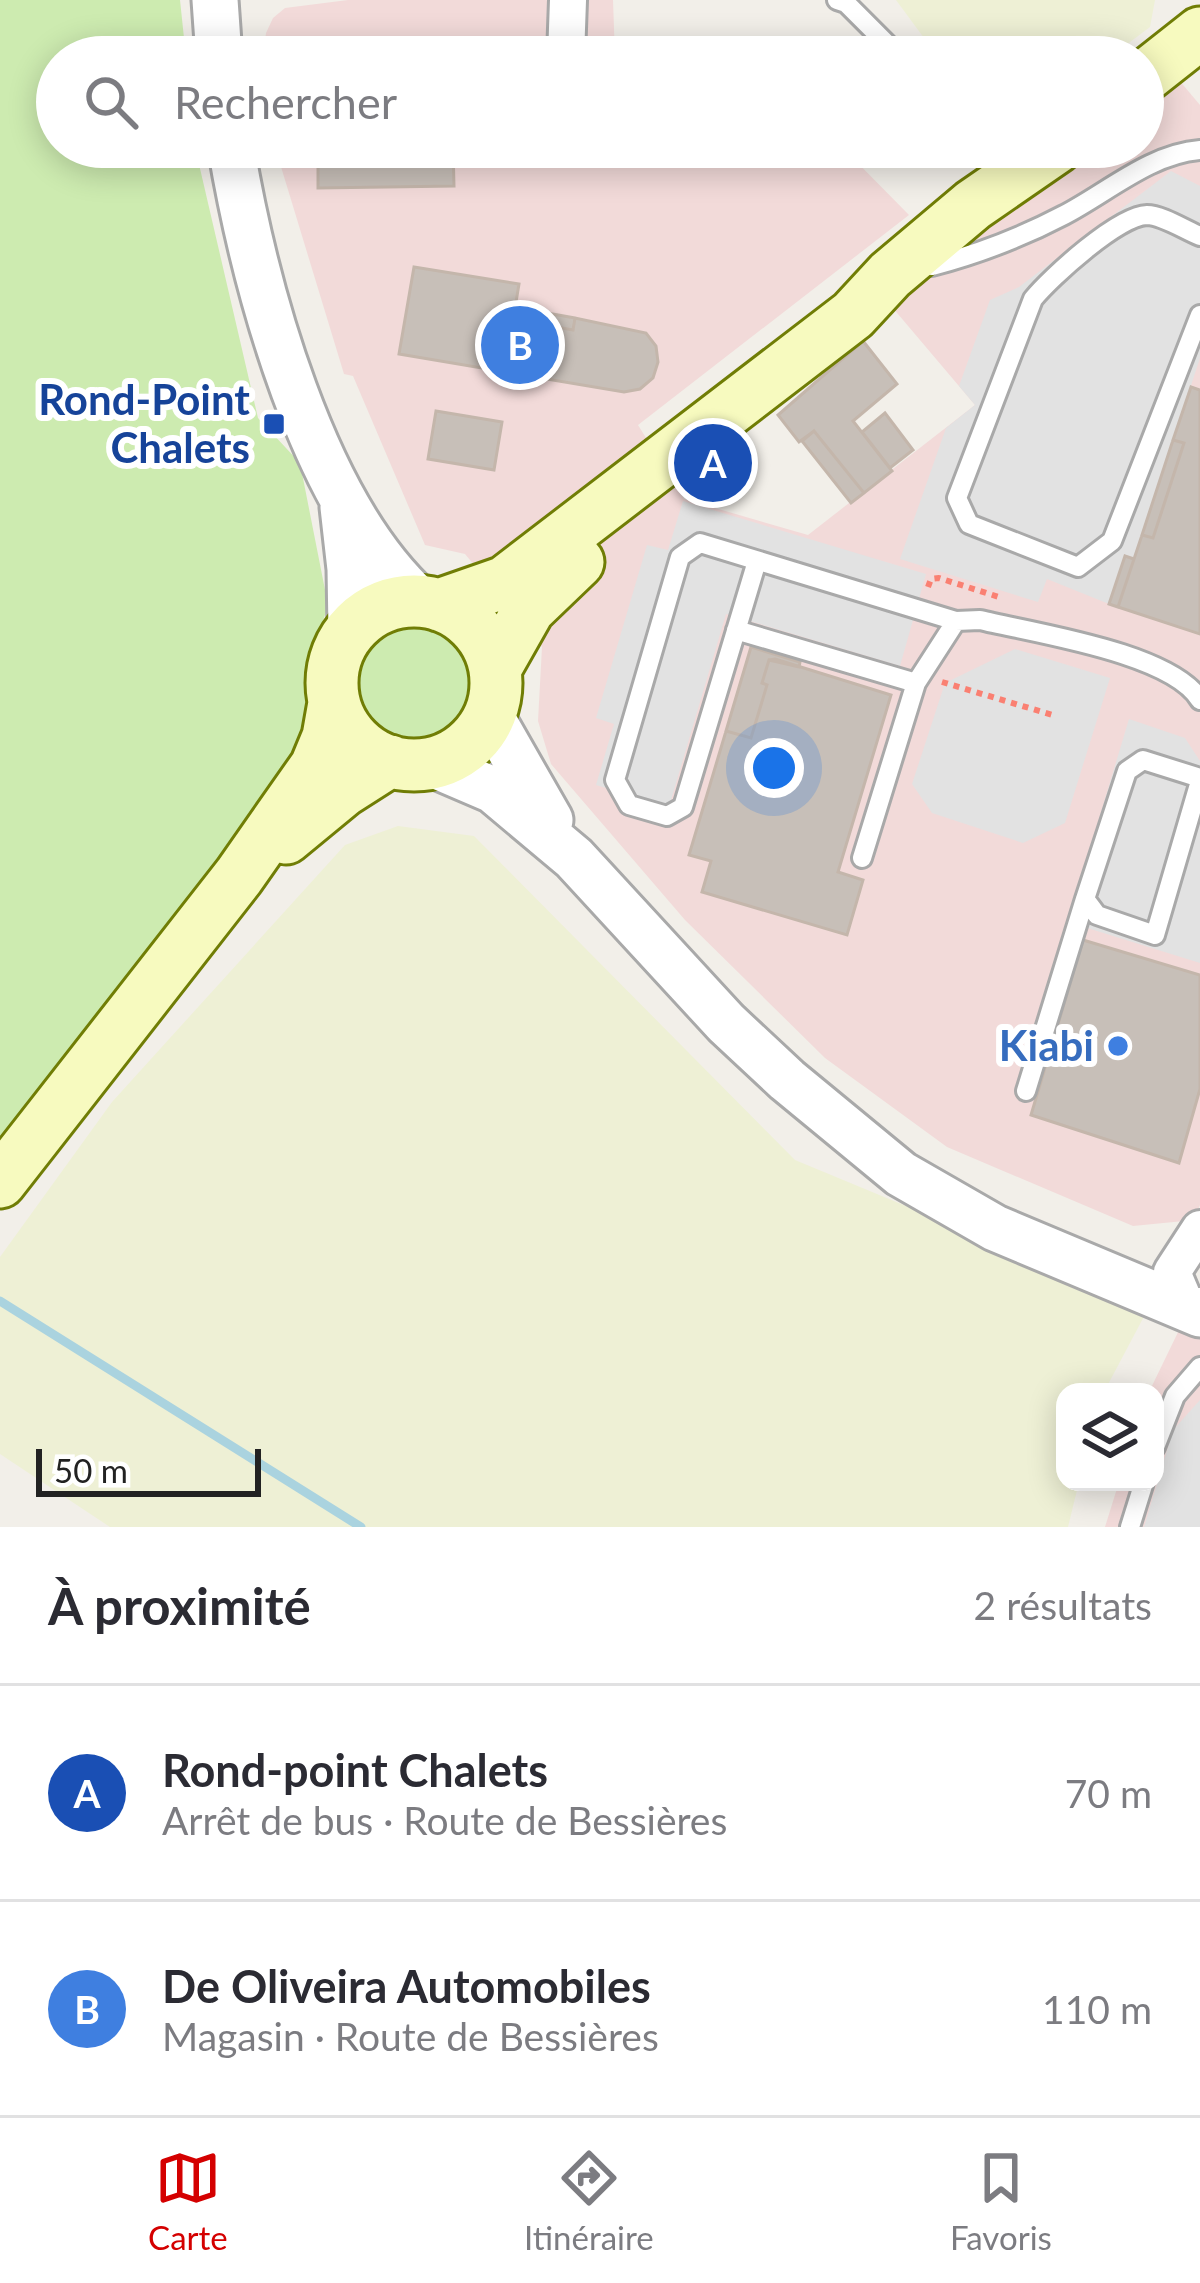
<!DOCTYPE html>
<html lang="fr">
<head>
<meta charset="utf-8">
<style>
  :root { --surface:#fff; --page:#f2f2f3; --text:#2b2b33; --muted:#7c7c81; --line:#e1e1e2; --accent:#d40000 }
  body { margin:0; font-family:Lato,sans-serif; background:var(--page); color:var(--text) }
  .controls { position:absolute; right:36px; bottom:36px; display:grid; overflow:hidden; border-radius:24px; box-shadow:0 6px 30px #0003 }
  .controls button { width:108px; height:108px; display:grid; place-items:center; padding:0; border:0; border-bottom:3px solid var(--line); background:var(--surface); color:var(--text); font:60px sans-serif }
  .scale { position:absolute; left:36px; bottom:30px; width:225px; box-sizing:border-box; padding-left:12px; border:6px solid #222; border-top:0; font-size:33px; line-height:42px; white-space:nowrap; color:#222; -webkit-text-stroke:9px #fff; paint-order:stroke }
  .you { position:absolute; left:774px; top:768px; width:42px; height:42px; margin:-30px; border:9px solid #fff; border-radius:50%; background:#1a73e8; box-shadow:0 0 0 18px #1a73e833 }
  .badge { display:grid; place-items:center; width:78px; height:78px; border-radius:50%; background:var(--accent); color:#fff; font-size:39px; font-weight:700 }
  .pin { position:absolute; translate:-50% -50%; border:6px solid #fff; box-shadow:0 3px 12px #0006 }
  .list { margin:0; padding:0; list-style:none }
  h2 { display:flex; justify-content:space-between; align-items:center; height:156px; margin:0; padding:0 48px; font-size:51px }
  h2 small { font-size:39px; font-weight:400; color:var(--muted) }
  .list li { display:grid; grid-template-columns:78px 1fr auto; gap:36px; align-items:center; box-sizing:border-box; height:216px; padding:0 48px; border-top:3px solid var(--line) }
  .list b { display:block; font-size:45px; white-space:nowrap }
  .list p { margin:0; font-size:39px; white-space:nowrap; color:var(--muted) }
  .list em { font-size:39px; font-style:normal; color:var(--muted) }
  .icon { flex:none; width:66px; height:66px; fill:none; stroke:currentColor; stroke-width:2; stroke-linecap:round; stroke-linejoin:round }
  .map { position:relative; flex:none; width:1200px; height:1527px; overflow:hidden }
  .search { position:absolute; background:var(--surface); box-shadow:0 6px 30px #0003; left:36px; right:36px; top:36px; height:132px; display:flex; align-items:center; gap:30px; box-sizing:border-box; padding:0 42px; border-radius:66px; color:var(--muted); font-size:45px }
  .sheet { height:588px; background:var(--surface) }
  nav { display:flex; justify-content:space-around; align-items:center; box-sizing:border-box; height:168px; border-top:3px solid var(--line); background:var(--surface); font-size:33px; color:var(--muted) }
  nav a { display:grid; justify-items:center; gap:6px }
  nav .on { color:var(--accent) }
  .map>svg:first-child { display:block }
  .commercial { fill:#f2dad9 }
  .farmland { fill:#eef0d5 }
  .grass { fill:#cdebb0 }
  .parking { fill:#e2e2e2 }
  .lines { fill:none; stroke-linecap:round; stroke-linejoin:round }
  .stream { stroke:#aad3df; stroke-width:9 }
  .building { fill:#c7bfb8; stroke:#c4b6ab; stroke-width:3 }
  .service-casing { stroke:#a9a9a9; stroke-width:24 }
  .minor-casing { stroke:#a9a9a9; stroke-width:42 }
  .tertiary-casing { stroke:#a9a9a9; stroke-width:51 }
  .secondary-casing { stroke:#707d05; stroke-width:57 }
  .path { stroke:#fa8072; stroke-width:6; stroke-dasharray:6 6; stroke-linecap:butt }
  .service { stroke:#fff; stroke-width:18 }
  .minor { stroke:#fff; stroke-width:36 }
  .tertiary { stroke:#fff; stroke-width:45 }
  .secondary { stroke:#f7fabf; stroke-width:51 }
  .transit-dot { fill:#1a4fb4; stroke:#fff; stroke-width:4.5 }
  .shop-dot { fill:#3f7fe0; stroke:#fff; stroke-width:4.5 }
  .labels { text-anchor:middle; stroke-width:12; stroke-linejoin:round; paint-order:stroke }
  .transit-label { font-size:42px; font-weight:bold; fill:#164399; stroke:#fff; text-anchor:end }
  .shop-label { font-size:42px; font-weight:bold; fill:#366cbe; stroke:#fff; text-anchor:end }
</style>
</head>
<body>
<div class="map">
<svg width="1200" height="1527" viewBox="0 0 1200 1527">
  <rect width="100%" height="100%" fill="#f2efe9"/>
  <!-- commercial -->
  <path class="commercial" d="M348,0H613L615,57H263L266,33L273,18L285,8Z
    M1173,73L1200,105V1205L1194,1220L1133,1226L947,1147L825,1058L685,920L551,764L538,721L542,647L465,554L425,545L353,376L344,374L275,147H691L741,158L755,147H842L909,215L638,425L684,499L808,535L975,405L892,307L1084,147H1143V98Z
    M1182,1324L1200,1330V1527H1105L1119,1482H1155V1392H1149Z"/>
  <!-- farmland -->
  <path class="farmland" d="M896,0H1155L1150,27L1110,57H938Z
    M398,826L474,836L795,1160L1149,1307L1104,1392H1065V1482H1079L1068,1527H110L0,1454V1257L112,1102L345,845Z"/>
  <!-- grass -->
  <path class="grass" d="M0,0H180L186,57H57V147H195L258,418L300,463L328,605L308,670L310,736L305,759L0,1143Z
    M350 682a64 64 0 1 1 128 0a64 64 0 1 1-128 0Z"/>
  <!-- parking -->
  <path class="parking" d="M1171,171L1200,186V358L1134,559L1124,557L1109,604L1047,579L1038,602L900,559L946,428L975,405L959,386L990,300L1019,287Z
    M683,501L926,574L900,666L726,614L669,807L596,785L614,724L596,718L647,545L668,550Z
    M1015,649L1110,678L1065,823L1023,843L932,813L912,784L945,683Z
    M1129,719L1185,738L1200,761V963L1068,922Z
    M1200,1400V1527H1144L1173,1430Z"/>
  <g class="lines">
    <!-- stream -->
    <path class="stream" d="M0,1301L361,1527"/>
  </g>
  <!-- building -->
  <path class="building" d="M318,147H453L454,186L318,188Z
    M414,267L519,284L515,308L536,311L534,323L573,330L575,318L646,333L656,346L658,362L653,378L640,389L624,392L399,354Z
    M536,311L575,318L573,330L534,323Z
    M863,341L897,384L853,421L892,471L864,493L814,431L799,442L778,415Z
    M1191,387L1200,390V634L1118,607L1142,535L1153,538L1184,443L1173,440Z
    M436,411L502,422L494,470L428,459Z
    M885,413L913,450L890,468L862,432Z
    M814,431L864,493L851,503L802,441Z
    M1173,440L1184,443L1153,538L1142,535Z
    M1125,556L1134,559L1118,607L1109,604Z
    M751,647L800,662L799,667L769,660L762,683L767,685L751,738L726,731Z
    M775,659L891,695L838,872L863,880L847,935L702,892L711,861L689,855L726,731L751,738L767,685L762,683L769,660Z
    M1083,940L1200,975V1089L1179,1163L1031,1115Z"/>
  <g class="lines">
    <defs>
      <path id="service" d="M837,0L846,3L900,57
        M1200,236C1185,230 1162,215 1147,215C1118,216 1051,277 1033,299L957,498L969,524L1078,567L1112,541L1200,315
        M932,266C978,254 1022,237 1064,215C1108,192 1150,154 1200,150
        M956,621L980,620C1034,633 1172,653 1200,700
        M736,630L916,683L956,621L700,543L680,557L615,780L629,805L667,816L683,807L757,561
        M1200,778L1143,760L1127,771L1085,899L1097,915L1155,935L1200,781
        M862,858L916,683
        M1026,1091L1085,899
        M1155,1447L1175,1396L1200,1367
        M1130,1527L1144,1482"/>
      <path id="minor" d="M566,57L568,0
        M1198,1306L1188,1310L1172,1272L1200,1229"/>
      <path id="tertiary" d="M215,0L219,57
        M231,147C255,288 312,503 420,601
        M343,507L350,569L351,630
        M490,715L550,820
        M430,763L493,790L574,858L726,1023L787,1080L901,1174L995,1228L1200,1314"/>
      <path id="secondary" d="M1143,78L1200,33
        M332 683a82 82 0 1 1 164 0a82 82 0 1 1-164 0Z
        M439,605L505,582L853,315L890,275L973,205L1057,147
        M495,669L529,609L578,562
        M286,838L343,791L390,761
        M0,1182L239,876L316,766L328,737L334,703"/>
    </defs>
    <!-- service casing -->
    <use href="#service" class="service-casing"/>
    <!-- minor casing -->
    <use href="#minor" class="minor-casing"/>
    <!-- tertiary casing -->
    <use href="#tertiary" class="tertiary-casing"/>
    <!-- secondary casing -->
    <use href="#secondary" class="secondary-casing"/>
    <!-- path -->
    <path class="path" d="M928,587L931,579L939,578L1002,598
      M942,682L1056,716"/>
    <!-- service -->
    <use href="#service" class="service"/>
    <!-- minor -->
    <use href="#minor" class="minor"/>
    <!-- tertiary -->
    <use href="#tertiary" class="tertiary"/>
    <!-- secondary -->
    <use href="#secondary" class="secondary"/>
  </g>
  <!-- markers -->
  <rect class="transit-dot" x="262" y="412" width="24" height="24" rx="6"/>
  <circle class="shop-dot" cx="1118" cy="1046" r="12"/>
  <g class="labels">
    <!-- transit labels -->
    <g class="transit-label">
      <text x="250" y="415">Rond-Point<tspan x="250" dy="48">Chalets</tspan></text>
    </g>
    <!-- shop labels -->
    <g class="shop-label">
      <text x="1094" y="1061">Kiabi</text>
    </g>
  </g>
</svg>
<div class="controls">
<button><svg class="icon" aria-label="layers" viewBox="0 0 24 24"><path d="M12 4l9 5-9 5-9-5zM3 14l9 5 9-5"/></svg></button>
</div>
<div class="scale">50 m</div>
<div class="you"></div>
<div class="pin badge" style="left:713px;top:463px;background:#1a4fb4">A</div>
<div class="pin badge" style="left:520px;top:345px;background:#3f7fe0">B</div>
<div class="search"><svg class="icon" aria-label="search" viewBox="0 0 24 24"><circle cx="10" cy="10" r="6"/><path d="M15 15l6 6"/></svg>Rechercher</div>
</div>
<section class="sheet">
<h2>À proximité<small>2 résultats</small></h2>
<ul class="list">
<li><span class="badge" style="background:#1a4fb4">A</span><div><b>Rond-point Chalets</b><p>Arrêt de bus · Route de Bessières</p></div><em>70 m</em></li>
<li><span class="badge" style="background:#3f7fe0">B</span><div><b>De Oliveira Automobiles</b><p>Magasin · Route de Bessières</p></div><em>110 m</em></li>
</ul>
</section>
<nav>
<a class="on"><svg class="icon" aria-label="map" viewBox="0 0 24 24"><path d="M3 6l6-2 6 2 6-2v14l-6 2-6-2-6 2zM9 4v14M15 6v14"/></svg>Carte</a>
<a><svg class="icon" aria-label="directions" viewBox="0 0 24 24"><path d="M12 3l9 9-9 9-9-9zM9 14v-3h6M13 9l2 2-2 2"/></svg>Itinéraire</a>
<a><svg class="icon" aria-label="saved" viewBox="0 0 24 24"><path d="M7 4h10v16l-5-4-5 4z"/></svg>Favoris</a>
</nav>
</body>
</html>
